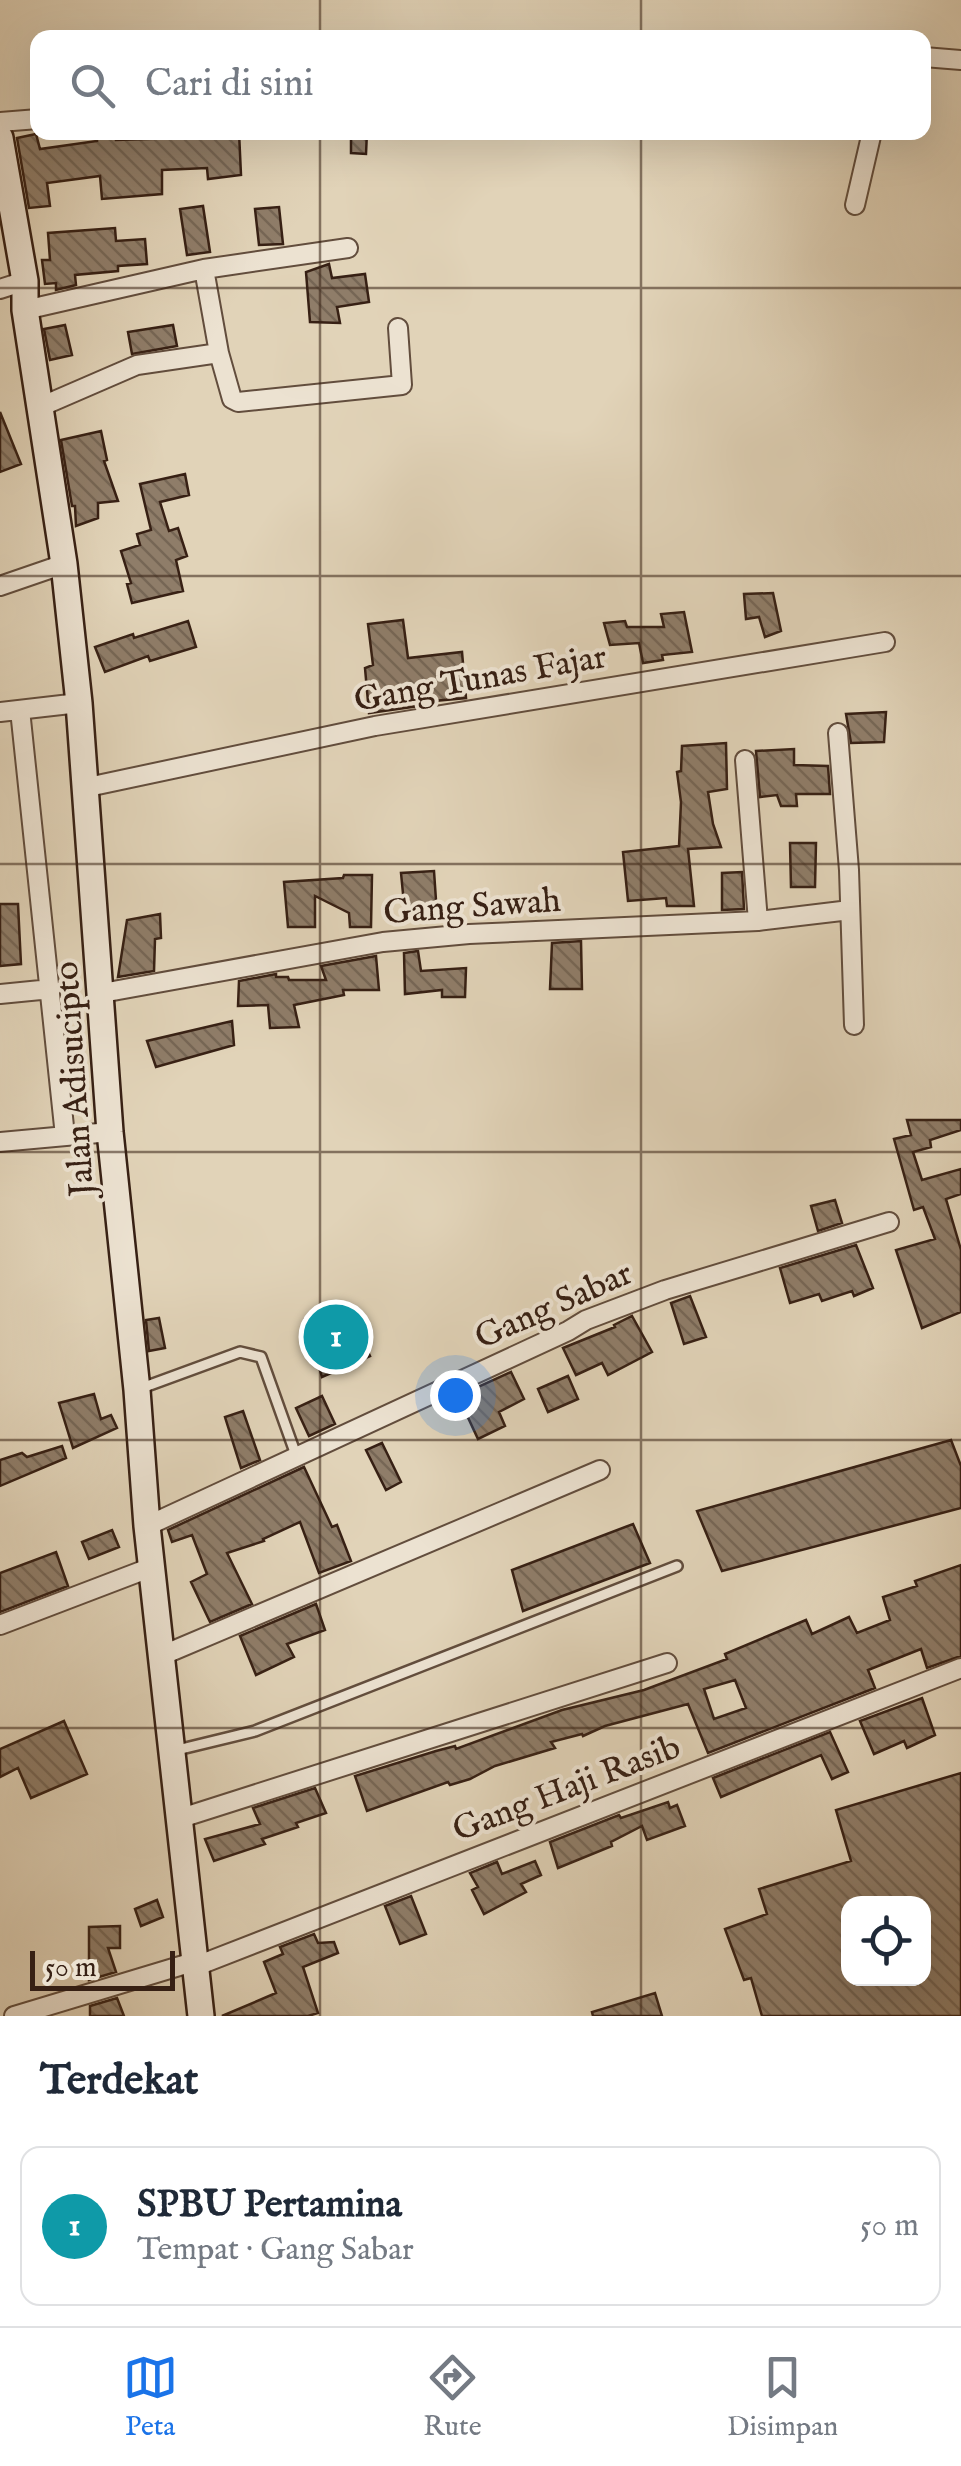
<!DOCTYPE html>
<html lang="id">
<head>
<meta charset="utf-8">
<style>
  :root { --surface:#fff; --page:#f2f2f3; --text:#1f2937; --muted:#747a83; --line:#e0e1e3; --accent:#1a73e8 }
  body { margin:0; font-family:"IM FELL English",serif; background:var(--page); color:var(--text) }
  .controls { position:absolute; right:30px; bottom:30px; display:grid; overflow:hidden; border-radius:20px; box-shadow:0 10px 40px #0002 }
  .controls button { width:90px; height:90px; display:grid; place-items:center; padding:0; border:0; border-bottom:2px solid var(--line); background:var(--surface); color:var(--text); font:50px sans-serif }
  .scale { position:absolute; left:30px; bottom:25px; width:145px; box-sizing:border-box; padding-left:10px; border:5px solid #372014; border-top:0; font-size:28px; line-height:35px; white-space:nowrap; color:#372014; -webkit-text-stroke:8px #ece2d1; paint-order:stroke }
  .you { position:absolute; left:455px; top:1395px; width:35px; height:35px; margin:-25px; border:8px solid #fff; border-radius:50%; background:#1a73e8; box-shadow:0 0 0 15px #1a73e833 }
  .badge { display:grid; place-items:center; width:65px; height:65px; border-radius:50%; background:var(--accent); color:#fff; font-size:32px; font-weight:700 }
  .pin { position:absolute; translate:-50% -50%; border:5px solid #fff; box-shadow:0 2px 10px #0006 }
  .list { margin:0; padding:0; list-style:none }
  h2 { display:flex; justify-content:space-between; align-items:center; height:130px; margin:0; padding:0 40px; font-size:42px }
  h2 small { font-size:32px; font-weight:400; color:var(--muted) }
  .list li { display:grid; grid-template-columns:65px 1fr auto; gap:30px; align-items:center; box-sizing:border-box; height:160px; margin:0 20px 20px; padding:0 20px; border:2px solid var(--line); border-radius:20px }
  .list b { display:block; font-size:38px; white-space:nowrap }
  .list p { margin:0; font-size:32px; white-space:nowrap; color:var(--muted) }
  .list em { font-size:32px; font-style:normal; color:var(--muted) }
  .icon { flex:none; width:55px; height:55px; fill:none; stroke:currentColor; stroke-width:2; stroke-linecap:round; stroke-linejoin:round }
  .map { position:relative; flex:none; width:961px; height:2016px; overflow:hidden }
  .search { position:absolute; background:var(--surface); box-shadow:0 10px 40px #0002; left:30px; right:30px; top:30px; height:110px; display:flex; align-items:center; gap:25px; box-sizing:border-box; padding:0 35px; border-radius:20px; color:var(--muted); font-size:38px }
  .sheet { height:310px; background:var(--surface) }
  nav { display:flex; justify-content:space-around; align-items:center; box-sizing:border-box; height:140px; border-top:2px solid var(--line); background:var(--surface); font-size:28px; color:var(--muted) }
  nav a { display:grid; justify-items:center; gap:5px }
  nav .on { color:var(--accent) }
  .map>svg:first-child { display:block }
  .building { fill:url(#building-back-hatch); stroke:#372014; stroke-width:2.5; fill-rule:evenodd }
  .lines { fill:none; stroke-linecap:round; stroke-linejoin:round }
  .lane-casing { stroke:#624d3d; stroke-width:14 }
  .street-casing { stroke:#624d3d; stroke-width:22 }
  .secondary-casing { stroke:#372014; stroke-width:30 }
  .lane { stroke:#ece2d1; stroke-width:9 }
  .street { stroke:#ece2d1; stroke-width:18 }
  .secondary { stroke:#ece2d1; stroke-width:25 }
  .grid { fill:none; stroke:#372014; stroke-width:2.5; stroke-opacity:0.55 }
  .labels { text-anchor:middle; stroke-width:8; stroke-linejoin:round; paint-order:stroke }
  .street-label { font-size:35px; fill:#372014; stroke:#ece2d1 }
</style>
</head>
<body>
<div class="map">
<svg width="961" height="2016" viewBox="0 0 961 2016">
  <defs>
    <pattern id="building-back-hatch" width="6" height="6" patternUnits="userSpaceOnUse" patternTransform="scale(2.5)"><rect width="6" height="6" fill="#8f7d69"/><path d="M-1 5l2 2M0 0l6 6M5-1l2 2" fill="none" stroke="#766655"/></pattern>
  </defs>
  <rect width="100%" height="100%" fill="#e1d3b8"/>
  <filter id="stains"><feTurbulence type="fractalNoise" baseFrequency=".002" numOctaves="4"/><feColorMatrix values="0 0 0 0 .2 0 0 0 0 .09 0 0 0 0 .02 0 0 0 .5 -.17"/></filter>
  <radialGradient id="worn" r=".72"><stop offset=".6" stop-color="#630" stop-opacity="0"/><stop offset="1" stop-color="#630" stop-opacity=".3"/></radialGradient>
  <!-- building -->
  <path class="building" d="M97,132H116V140L181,138L180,132H239L241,175L208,179L207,168L162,170V194L102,199L100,176L47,183L50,206L29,208L17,138L36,134L40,149L97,141Z
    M351,132H367L366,154L351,153Z
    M203,206L210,252L187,255L180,209Z
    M279,207L283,244L259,245L255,209Z
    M115,228L116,241L145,239L147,264L118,266V271L75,275L76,285L56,290V283L45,284L42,260H50L48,233Z
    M329,264L332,278L365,274L369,302L337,307L340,323L310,322L306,272Z
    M65,325L72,355L50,360L44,329Z
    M173,325L177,346L132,354L128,332Z
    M0,412L21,464L0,472Z
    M101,431L107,460L104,461L118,501L98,503V518L76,526L75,506H72L61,440Z
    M185,474L189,495L160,502L169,531L178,528L187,556L176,560L183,591L132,603L127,584L131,583L121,551L140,545L137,534L151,530L140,484Z
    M773,593L781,631L765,637L759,617L746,619L744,594Z
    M684,612L692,652L662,655L663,660L643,663L639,643L610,645L604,623L625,621L627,627H664L661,614Z
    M403,620L408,658L462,652L466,698L434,701V704L369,713L365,668L373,665L368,624Z
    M188,621L196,647L150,661L148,656L105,672L95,647L133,634L134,638Z
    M886,712L884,742L851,743L846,714Z
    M726,743L727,789L708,792L713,824L721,847L688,849L694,906H667L666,898L628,901L623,852L679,846L681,802L677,772L681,771L682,746Z
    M794,749V765L828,766L830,794H796L797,806H781L777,795L760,797L756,751Z
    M790,843H816L815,887H791Z
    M434,871L437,915L405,914L401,873Z
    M742,872L744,909L722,910V873Z
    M344,875H372L371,927H350L349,913L315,896V927H288L284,882L343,878Z
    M0,904H18L21,964L0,966Z
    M160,914L161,938L155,939L154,971L118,977L127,920Z
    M581,941L582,989H550L552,943Z
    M418,951L421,971L466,968L465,997H442V990L405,994L404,953Z
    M376,956L379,990H343L344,995L294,1005L299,1027L270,1028L268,1005L238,1006L239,981L276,974V977H288L289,980H326L321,966Z
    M232,1021L234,1045L156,1067L147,1041Z
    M907,1120H961V1130L930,1140L931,1147L913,1152L922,1180L961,1169V1194L946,1199L961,1250V1312L922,1328L896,1250L935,1239L923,1207L914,1210L894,1139L911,1135Z
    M835,1200L842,1223L818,1231L811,1206Z
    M856,1245L873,1288L854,1296L852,1291L822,1301L819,1294L790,1303L780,1268Z
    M690,1296L706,1337L684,1344L671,1303Z
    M346,1303L370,1356L322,1377L305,1319Z
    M632,1316L652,1352L608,1375L602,1363L576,1375L563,1348L615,1327L614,1325Z
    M159,1318L165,1348L149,1351L146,1320Z
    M511,1372L524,1399L499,1412L505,1426L478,1439L458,1396Z
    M568,1376L578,1399L548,1412L538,1389Z
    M94,1394L101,1419L111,1415L117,1428L73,1448L59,1403Z
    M322,1396L335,1424L309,1436L296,1408Z
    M243,1411L260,1460L241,1468L225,1417Z
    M951,1440L961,1466V1508L722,1571L697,1511Z
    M382,1443L401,1482L386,1490L366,1450Z
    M62,1446L66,1458L0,1486V1460L22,1453L27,1457Z
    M304,1467L332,1527L337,1525L351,1561L319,1573L300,1522L263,1539L264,1541L227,1553L252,1604L210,1622L191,1582L207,1574L192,1535L172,1542L168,1530Z
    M633,1524L650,1563L523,1611L512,1570Z
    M112,1530L119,1547L89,1559L82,1542Z
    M56,1552L68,1586L0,1612V1573Z
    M961,1565V1656L927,1668L921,1649L868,1670L875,1688L708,1753L688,1704L605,1726L583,1736L582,1734L551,1742L555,1748L495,1766L470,1779L450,1785L448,1782L367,1811L355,1776L436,1751L455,1746L456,1749L562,1710L644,1690L727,1659L725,1654L806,1620L812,1634L849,1617L857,1633L890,1620L883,1597L917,1586L915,1581ZM735,1680L746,1708L714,1719L704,1689Z
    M316,1604L325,1630L287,1644L294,1657L256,1675L240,1636Z
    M922,1698L935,1735L907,1748L904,1741L874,1754L860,1721Z
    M64,1721L87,1774L31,1798L18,1768L0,1777V1749Z
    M830,1732L848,1772L832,1779L821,1755L721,1797L713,1778Z
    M961,1773V2016H762L751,1978L744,1980L725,1929L767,1914L759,1889L851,1861L836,1810ZM848,1904H924V1978H893L879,1983L878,1978H848Z
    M315,1788L326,1813L296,1823L298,1827L262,1839L265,1844L214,1861L205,1839L260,1824L253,1808Z
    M668,1802L670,1808L677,1805L685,1826L647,1840L642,1826L611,1842L612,1846L558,1868L550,1842L619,1815L621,1818Z
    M535,1861L541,1875L521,1884L526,1892L484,1914L472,1890L478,1887L470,1873L497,1862L502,1874Z
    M411,1896L426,1934L400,1944L385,1906Z
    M157,1900L163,1917L141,1926L135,1909Z
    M120,1926V1948H108L116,1972L89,1980V1927Z
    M314,1934L318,1943L334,1942L338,1953L303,1967L318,2013L308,2016H222L276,1993L264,1962L283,1954L280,1947Z
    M655,1993L662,2016H593L592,2012Z
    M117,1998L124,2016H90V2006Z"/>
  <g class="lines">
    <defs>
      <path id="lane" d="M139,1389L240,1352L261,1357L296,1455
        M173,1751L255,1731L677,1566"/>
      <path id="street" d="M924,57L961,60
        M0,122L38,119
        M855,205L872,132
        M204,269L219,353L232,399L238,402L402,385L398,328
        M0,289L25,281
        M25,310L204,269L348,248
        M40,407L137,365L219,353
        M0,586L64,564
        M20,710L65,1136
        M0,712L79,703
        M838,733L849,870L854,1025
        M745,760L758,921
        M88,787L375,726L885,642
        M102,993L383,942L469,934L758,921L850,910
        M0,994L51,989
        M0,1142L110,1132
        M147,1526L568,1331L586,1320L665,1290L889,1222
        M0,1625L152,1567
        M163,1655L600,1470
        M178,1819L667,1663
        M194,1967L961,1668
        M14,2016L193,1962"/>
      <path id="secondary" d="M0,138L25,281V310L64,564L79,703L110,1132L137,1390L147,1526L201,2016"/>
    </defs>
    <!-- lane casing -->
    <use href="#lane" class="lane-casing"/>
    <!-- street casing -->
    <use href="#street" class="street-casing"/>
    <!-- secondary casing -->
    <use href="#secondary" class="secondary-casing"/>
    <!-- lane -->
    <use href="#lane" class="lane"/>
    <!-- street -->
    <use href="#street" class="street"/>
    <!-- secondary -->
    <use href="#secondary" class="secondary"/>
  </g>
  <!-- grid -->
  <path class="grid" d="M320,0V38M641,0V38M320,132V2016M641,132V2016M0,288H961M0,576H961M0,864H961M0,1152H961M0,1440H961M0,1728H961"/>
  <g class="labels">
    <!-- street labels -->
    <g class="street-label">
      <text transform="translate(480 677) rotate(-10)" y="12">Gang Tunas Fajar</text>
      <text transform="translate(472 905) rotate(-4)" y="12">Gang Sawah</text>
      <text transform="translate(73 1079) rotate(-94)" y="12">Jalan Adisucipto</text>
      <text transform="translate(553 1304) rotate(-24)" y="12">Gang Sabar</text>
      <text transform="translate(566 1787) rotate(-21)" y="12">Gang Haji Rasib</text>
    </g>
  </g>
  <rect width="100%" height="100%" filter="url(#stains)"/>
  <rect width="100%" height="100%" fill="url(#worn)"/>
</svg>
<div class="controls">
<button><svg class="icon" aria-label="locate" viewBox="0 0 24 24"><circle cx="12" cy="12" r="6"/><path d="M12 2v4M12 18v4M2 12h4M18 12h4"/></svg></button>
</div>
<div class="scale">50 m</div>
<div class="you"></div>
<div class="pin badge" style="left:336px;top:1337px;background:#0f9aa8">1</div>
<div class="search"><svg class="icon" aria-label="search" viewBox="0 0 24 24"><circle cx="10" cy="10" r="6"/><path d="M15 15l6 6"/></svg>Cari di sini</div>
</div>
<section class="sheet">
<h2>Terdekat<small></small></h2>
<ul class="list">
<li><span class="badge" style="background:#0f9aa8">1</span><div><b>SPBU Pertamina</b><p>Tempat · Gang Sabar</p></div><em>50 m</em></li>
</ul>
</section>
<nav>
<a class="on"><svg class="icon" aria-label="map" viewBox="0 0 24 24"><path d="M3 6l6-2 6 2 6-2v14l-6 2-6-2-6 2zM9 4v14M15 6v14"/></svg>Peta</a>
<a><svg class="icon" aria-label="directions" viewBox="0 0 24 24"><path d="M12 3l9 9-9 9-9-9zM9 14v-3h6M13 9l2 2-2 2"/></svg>Rute</a>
<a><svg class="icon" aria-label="saved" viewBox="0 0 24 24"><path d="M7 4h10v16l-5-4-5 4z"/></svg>Disimpan</a>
</nav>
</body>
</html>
